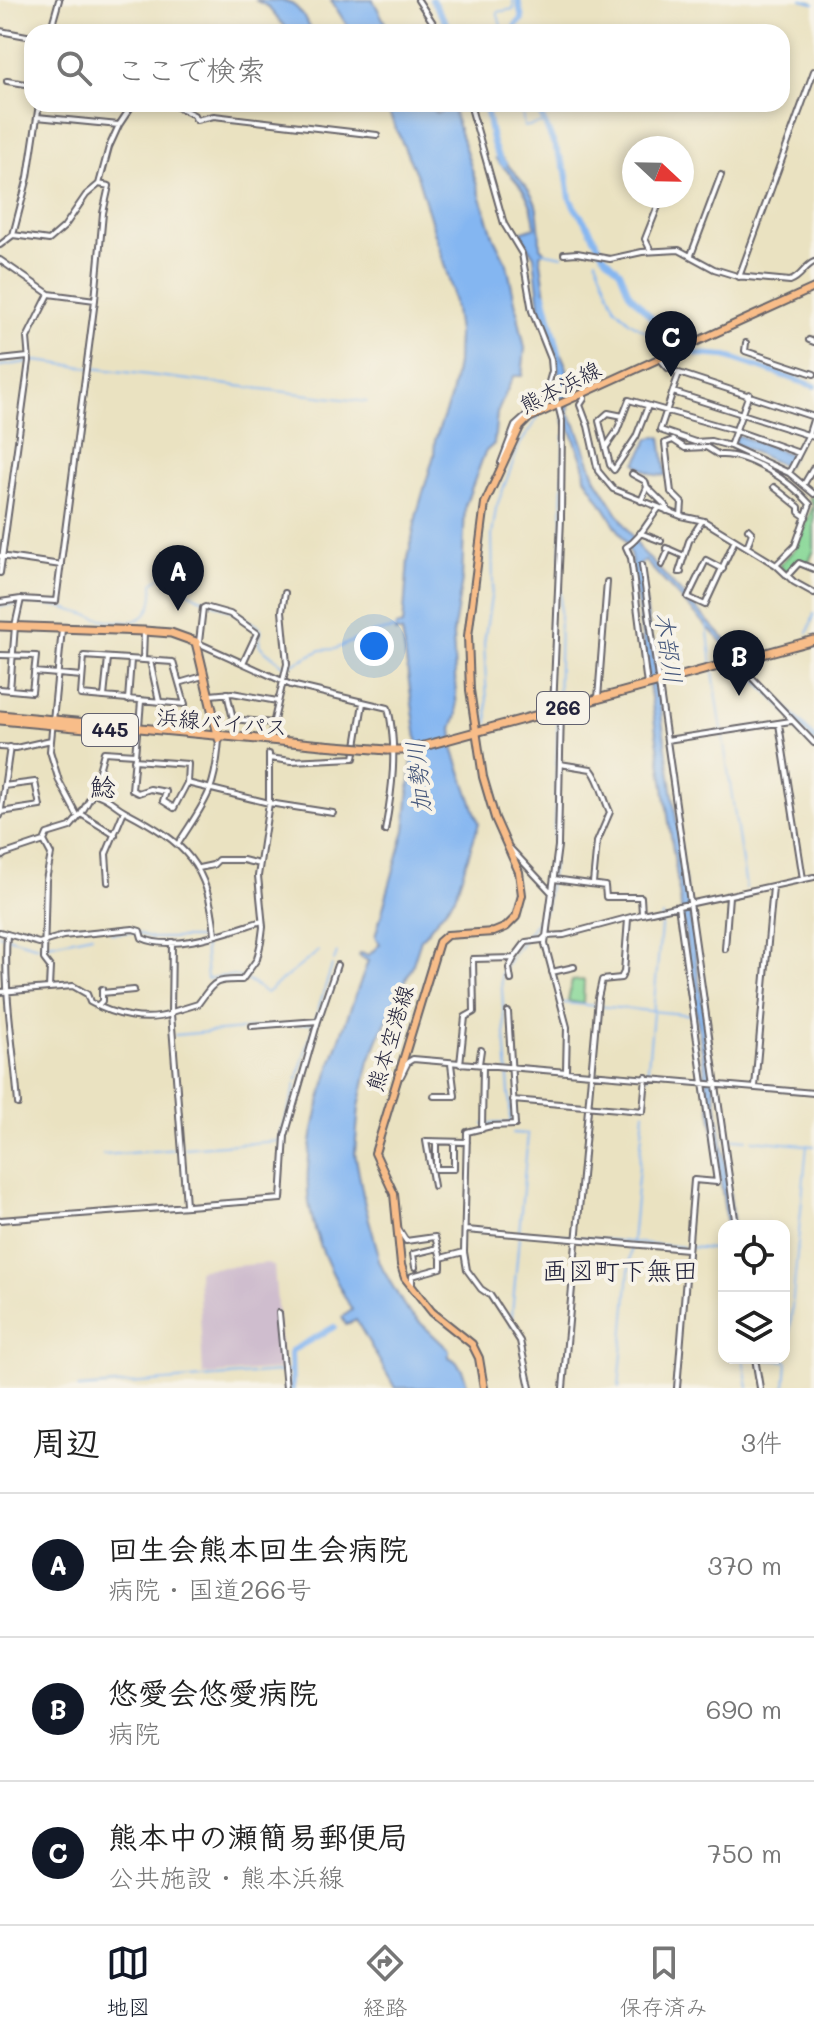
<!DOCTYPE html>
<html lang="ja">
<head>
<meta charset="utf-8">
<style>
  :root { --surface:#fff; --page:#f6f6f6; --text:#222; --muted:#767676; --line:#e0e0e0; --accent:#111827 }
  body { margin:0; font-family:Mali,"Klee One",sans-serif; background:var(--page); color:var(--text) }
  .controls { position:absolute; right:24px; bottom:24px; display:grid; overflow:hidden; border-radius:16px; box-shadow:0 4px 12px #0003 }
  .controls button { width:72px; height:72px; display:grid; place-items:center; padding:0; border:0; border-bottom:2px solid var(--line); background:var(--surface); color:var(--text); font:40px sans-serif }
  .compass { position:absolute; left:622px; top:136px; width:72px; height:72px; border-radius:50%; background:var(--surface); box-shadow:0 4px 12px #0003; rotate:112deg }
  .you { position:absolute; left:374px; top:646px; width:28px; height:28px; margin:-20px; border:6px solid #fff; border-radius:50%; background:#1a73e8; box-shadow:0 0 0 12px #1a73e833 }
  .badge { display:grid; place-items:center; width:52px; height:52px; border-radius:50%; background:var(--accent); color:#fff; font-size:26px; font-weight:700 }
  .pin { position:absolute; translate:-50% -66px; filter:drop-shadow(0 2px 4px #0008) }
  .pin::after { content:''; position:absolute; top:42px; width:28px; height:24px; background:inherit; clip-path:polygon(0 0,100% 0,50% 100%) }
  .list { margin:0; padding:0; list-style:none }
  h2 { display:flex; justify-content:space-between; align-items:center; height:104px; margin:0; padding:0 32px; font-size:34px }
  h2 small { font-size:26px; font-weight:400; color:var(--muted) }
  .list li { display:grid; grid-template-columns:52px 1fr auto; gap:24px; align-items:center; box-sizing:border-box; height:144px; padding:0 32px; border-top:2px solid var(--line) }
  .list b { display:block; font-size:30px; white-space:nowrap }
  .list p { margin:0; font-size:26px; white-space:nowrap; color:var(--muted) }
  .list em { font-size:26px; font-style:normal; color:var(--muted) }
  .icon { flex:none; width:44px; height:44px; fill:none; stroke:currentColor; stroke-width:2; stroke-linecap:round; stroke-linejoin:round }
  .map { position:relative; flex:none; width:814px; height:1388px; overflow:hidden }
  .search { position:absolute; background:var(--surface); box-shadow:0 4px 12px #0003; left:24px; right:24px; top:24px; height:88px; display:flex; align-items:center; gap:20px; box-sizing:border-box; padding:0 28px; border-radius:24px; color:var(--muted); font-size:30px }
  .sheet { height:536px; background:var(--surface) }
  nav { display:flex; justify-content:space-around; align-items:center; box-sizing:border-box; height:112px; border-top:2px solid var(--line); background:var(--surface); font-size:22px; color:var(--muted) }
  nav a { display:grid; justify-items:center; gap:4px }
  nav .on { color:var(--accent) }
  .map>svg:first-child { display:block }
  .industrial { fill:#cfbdce }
  .green { fill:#89d898; stroke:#567d6a; stroke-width:2 }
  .water { fill:#84b6f1; stroke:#536c96; stroke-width:2 }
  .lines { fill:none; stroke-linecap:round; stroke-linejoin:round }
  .stream { stroke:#84b6f1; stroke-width:2 }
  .river { stroke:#84b6f1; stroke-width:6 }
  .minor-casing { stroke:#68656a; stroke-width:8 }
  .major-casing { stroke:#68656a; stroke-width:10 }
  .highway-casing { stroke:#68656a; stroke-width:11 }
  .minor { stroke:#fff; stroke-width:4 }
  .major { stroke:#f8bd89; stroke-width:6 }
  .highway { stroke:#f8bd89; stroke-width:7 }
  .highway-bridge-casing { stroke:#68656a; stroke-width:11; stroke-linecap:butt }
  .highway-bridge { stroke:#f8bd89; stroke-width:7 }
  .labels { text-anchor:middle; stroke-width:8; stroke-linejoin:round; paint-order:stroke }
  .shield { fill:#f7f3e8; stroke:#62616f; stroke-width:2 }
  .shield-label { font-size:20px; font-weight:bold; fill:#22223b }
  .street-label { font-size:22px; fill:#22223b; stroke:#f7f3e8 }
  .water-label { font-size:24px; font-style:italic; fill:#44567b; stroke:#f7f3e8 }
  .quarter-label { font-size:26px; fill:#22223b; stroke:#f7f3e8 }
</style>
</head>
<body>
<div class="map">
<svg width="814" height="1388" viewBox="0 0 814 1388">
  <rect width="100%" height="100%" fill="#f7f3e8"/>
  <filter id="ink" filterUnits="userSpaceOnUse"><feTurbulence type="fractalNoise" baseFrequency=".0125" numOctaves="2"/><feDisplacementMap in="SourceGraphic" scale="16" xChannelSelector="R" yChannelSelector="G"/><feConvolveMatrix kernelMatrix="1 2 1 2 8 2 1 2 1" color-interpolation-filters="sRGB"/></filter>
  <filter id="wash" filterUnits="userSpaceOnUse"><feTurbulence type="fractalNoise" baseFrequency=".006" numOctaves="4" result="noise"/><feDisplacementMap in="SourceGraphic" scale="32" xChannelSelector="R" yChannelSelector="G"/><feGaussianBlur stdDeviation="1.8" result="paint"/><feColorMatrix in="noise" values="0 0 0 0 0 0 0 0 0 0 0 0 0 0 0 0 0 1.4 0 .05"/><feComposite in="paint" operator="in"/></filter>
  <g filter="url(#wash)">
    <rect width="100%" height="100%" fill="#eae2c1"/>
    <!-- industrial -->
    <path class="industrial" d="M269,1263L274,1266L282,1369L203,1375L198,1272L201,1269Z"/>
    <!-- green -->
    <path class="green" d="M811,496L814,499V550L808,564L798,561L787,574L779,565L796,548L813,506L809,499Z
      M584,980L583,1004L568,1001L572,981Z"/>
    <!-- water -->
    <path class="water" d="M255,0C294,0 294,0 313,32H289L267,6Z
      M331,0H373L390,32H351Z
      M391,104H426L436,113L441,112L444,104H451L494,238L507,264L525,348L522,376H514L512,379L497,413L494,444L485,452L465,506L462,580L453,635L457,715L452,728L454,751L479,823L455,897L421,939L412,967L378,1039L369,1061L359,1107L355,1153L365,1205L378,1252V1261L406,1309L449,1350V1357C461,1362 465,1376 468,1388H395L356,1320L346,1325L342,1317L352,1310C333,1276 315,1242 309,1203C299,1131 344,1029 368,961L359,956L360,953L369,955L380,944L375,937L405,830L412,761L419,753L402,632H395L396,626L403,625L408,559L417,513L434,455L435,440L451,396L457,363L458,331L452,290L418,178L388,111Z
      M501,157C534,197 539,192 540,247L544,251L540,255L551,330L567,368L569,414L576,425L596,479L641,550L738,653L733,654L645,561L640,564L734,1226H727L631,558L627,544L585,477L584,465L569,425L564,423L557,356L540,308L534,256L520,232L535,227C532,193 518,183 496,159Z
      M737,435L793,455L786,467L734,443Z
      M656,436L661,437L666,475C654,477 645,472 636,463L649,439Z"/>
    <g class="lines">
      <!-- stream -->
      <path class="stream" d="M802,0L814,3
        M503,32L497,12L514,9L513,0
        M521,104L524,127L543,123
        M542,252L563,256
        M596,259L615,307L630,322L650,334L656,346L668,351
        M0,366L36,361L367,402
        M0,606C17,604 33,602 50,605C85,610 158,651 153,583L162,576L197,597L233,611L259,627L261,630L259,644L262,648L286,667L321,650L335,649L369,634L398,628
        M707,624L712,666
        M808,633L814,614
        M713,672L746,888
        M558,706L564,436
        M488,723L484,643L493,584L492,536L496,508L520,444L539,416
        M111,933L134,932L152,938H199
        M0,935L38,946L92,935
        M204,941L207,979C237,972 242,976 266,993L319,951
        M334,961L337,953
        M564,1003L694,1015
        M315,1019L332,966
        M175,1035L314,1023L297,1080
        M647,1077L662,916
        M484,1124L509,1123L511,1121L501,976L503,969L545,909L553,863L558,712
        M513,1133L528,1134L519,1232L683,1247
        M725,1138L747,1140
        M753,1140L814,1146
        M184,1148L279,1141L296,1084
        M103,1155L179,1149
        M632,1242L644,1112
        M689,1247L724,1250
        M511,1326L519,1237
        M789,1341L807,1145
        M743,1358L748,1388
        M756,1359L787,1361L785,1388
        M78,1388L291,1371
        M619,1388L631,1246"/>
      <!-- river -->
      <path class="river" d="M432,0L452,32
        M515,32V26L522,19L518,0
        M485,104C491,124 489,148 504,164
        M536,104L566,171L570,198L575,208L588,226L603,254L620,271L629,293L663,330L698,354L725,356L814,386
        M544,294L559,353
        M730,649L814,739
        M292,1388L291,1351L334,1327"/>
    </g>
  </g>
  <g filter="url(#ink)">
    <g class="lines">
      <defs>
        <path id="minor" d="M418,0L439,32
          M0,31L32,37
          M50,32L59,0
          M7,81L32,85
          M171,104L194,115L196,120L214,116L377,135
          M470,104L504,224L522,254L532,311L551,359L552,371L544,400L515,426L501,463
          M37,117L119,125
          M13,235L49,240L64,227L86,195L99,184L109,147L119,125L133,104
          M0,245L13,235L28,177L39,104
          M651,251L645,239L662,196
          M564,254L577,253L610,259L642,252L679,250L714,269L737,276L790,281C802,277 804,266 814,262
          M691,255L721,175
          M0,260L49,294L95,300
          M739,277L814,71
          M809,340L814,342
          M746,343L745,351L814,374
          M660,359L668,368L679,373L814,417
          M0,360L28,357
          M679,373L660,430L695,442L711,441L730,446L789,473L814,494
          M673,392L814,437
          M584,394V399L580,405L588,426L598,471L613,489L681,516L704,521L776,565L794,582L814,593
          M623,416L608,413L599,421L610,465L614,470L636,437L648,406
          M730,446L749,394
          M606,447L617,431L629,400L734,430L799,453
          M789,473L808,436L814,417
          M632,474L645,481L647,487
          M804,484L814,467
          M774,487L799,507V512L806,517
          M641,501L647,487L667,507V511
          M681,516L682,503L671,492L665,443L673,440L685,448L706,447L719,455C749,453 790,481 810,504L795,546L777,564
          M640,533L661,541
          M747,547L752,533L748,529
          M666,548L684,556
          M0,556L61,565
          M642,565L736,1226
          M662,565L669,549
          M723,569L706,560L688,597L705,605L735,540
          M681,572H679L689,541L702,521
          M0,573L29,361L27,338L49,294
          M787,576L799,563L814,569
          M0,602L21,599L56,601L95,300L103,213L109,186L99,184
          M62,629L50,751L59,781L77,815
          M196,642L291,685L388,708C398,748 392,792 385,831
          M199,642L203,608L205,607L230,614L257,633L243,663
          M0,655L36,656L32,692L0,689
          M84,656L173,662L185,704L81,695Z
          M143,660L144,631
          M150,661L159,701
          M738,663L814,743
          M34,672L82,676
          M179,683L203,676
          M647,685L631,558L626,547C640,539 648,521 659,508
          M10,690L15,626L21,599
          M227,693L233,719L273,723
          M210,695L232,693L277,701
          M104,697L108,658
          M598,698L607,582
          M128,700L131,660
          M561,709L558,846L545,944L567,1027L566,1070
          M553,710L561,518L562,421L558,405
          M779,724L803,879
          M139,726L141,701
          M137,733L132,790L138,793L150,789L166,792L163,801L174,808L187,783L269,803L333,813
          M271,733L287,664L282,611L285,593
          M667,740L791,721
          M0,747L16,748L51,740
          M269,758L291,761L354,758L363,703
          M134,760L188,764L187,783
          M560,764L591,769C601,781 603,798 610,812L597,842L593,883
          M93,793C109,797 112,804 125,811C186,843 208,864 215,934
          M1,812L40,806L35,782L4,786
          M81,814L115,835
          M0,816L10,747
          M44,841L51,854L46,880L44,959L50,967L49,988
          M178,844C205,801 215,794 219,740
          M510,848L552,893
          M0,858L5,854L44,841L47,834L70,827L81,814L93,793L104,752L135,754
          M199,868L213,865L218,860H243L259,864
          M554,879L605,886L606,897H641L642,914
          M108,882L106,854L124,811
          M0,932L39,943L63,936L133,929L140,931L142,938C174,953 229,931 262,921
          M7,934C3,991 14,1047 18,1104
          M172,942L171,1014L186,1204
          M725,949L729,896
          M552,972L574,967
          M511,980L509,968L514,958
          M0,992L73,986L87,994L90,1002C113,1015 146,1023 171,1014
          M102,993L134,990
          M97,1006L102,1001V989
          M172,1012L198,1004C214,983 212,979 242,980L257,959L261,942L263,927L258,876L269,803V754
          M508,1012L515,1125L491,1126L467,1132L464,1252L467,1270L481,1289L490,1295L520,1341L530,1388
          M252,1026L318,1021L337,965
          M460,1064L465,1017L474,1012L473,959L514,958L526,942L542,940L546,936L564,935L642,914L814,877
          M479,1064L481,1050
          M401,1076L408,1062L413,1059L814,1093
          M755,1087L773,887
          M434,1096H455L451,1064
          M513,1100L643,1111L646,1077
          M482,1129L483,1065
          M436,1142V1169H454V1142
          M434,1186L426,1141L467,1142
          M0,1220L281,1199L285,1136L318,1021
          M399,1230L406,1241L435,1237L441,1258
          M466,1230L687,1249
          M415,1267L413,1254L438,1248
          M412,1284V1276L441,1268V1258L464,1252
          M279,1313L286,1388
          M755,1358L760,1388
          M563,1388L598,998L602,980L621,978L624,972L628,919
          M677,1388L694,1180L717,1182L678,906"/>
        <path id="major" d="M484,1388L479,1358L472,1344L432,1312L405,1278L401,1265L394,1194L375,1153L439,942L447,935L494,932L506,927L516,917L522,895L519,872L495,818L483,777L470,690L468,636L485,503L520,427L529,418L814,288"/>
        <path id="highway" d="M0,626L144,631L171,633L196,642L219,739
          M0,715L323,745
          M0,720L97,729
          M387,750H404L424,746L814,640"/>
      </defs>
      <!-- minor casing -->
      <use href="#minor" class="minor-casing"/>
      <!-- major casing -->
      <use href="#major" class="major-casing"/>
      <!-- highway casing -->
      <use href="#highway" class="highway-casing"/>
      <!-- minor -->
      <use href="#minor" class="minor"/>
      <!-- major -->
      <use href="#major" class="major"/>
      <!-- highway -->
      <use href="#highway" class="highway"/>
      <defs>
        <path id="highway-bridge" d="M323,745L387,750"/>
      </defs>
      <!-- highway-bridge casing -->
      <use href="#highway-bridge" class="highway-bridge-casing"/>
      <!-- highway-bridge -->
      <use href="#highway-bridge" class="highway-bridge"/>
    </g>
  </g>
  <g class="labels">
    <!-- shield labels -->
    <g class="shield">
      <rect x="537" y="692" width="52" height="32" rx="6"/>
      <rect x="82" y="714" width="56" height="32" rx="6"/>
    </g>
    <g class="shield-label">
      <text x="563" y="715">266</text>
      <text x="110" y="737">445</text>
    </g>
    <!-- street labels -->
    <g class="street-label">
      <text transform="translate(560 387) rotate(-27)" y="8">熊本浜線</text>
      <text transform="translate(222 722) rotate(5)" y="8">浜線バイパス</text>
      <text transform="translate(390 1038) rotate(-73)" y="8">熊本空港線</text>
    </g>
    <!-- water labels -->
    <g class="water-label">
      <text transform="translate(668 648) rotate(82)" y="8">木部川</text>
      <text transform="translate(419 777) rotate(-96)" y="8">加勢川</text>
    </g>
    <!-- quarter labels -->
    <g class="quarter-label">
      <text x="103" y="796">鯰</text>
      <text x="620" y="1280">画図町下無田</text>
    </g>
  </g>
</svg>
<div class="controls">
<button><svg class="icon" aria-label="locate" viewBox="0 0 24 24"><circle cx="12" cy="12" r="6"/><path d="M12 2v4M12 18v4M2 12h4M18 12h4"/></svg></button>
<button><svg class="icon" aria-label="layers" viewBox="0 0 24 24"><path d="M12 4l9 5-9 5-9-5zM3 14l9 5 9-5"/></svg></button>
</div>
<svg class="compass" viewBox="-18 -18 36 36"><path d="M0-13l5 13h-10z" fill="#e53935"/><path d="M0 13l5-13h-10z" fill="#767676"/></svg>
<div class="you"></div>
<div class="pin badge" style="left:178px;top:611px">A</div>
<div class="pin badge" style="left:739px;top:696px">B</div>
<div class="pin badge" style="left:671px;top:377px">C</div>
<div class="search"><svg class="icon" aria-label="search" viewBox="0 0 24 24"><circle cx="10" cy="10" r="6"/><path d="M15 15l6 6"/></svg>ここで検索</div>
</div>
<section class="sheet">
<h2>周辺<small>3件</small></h2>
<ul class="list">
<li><span class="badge">A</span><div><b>回生会熊本回生会病院</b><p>病院 · 国道266号</p></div><em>370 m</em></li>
<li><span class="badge">B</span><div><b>悠愛会悠愛病院</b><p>病院</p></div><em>690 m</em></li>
<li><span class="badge">C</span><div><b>熊本中の瀬簡易郵便局</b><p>公共施設 · 熊本浜線</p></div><em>750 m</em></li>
</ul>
</section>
<nav>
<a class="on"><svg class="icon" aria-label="map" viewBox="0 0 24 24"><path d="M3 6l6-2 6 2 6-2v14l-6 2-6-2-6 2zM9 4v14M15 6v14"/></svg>地図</a>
<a><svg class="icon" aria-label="directions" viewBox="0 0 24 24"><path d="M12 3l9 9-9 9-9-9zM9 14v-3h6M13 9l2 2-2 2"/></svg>経路</a>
<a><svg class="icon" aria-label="saved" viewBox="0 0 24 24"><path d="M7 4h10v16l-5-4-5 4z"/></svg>保存済み</a>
</nav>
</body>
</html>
